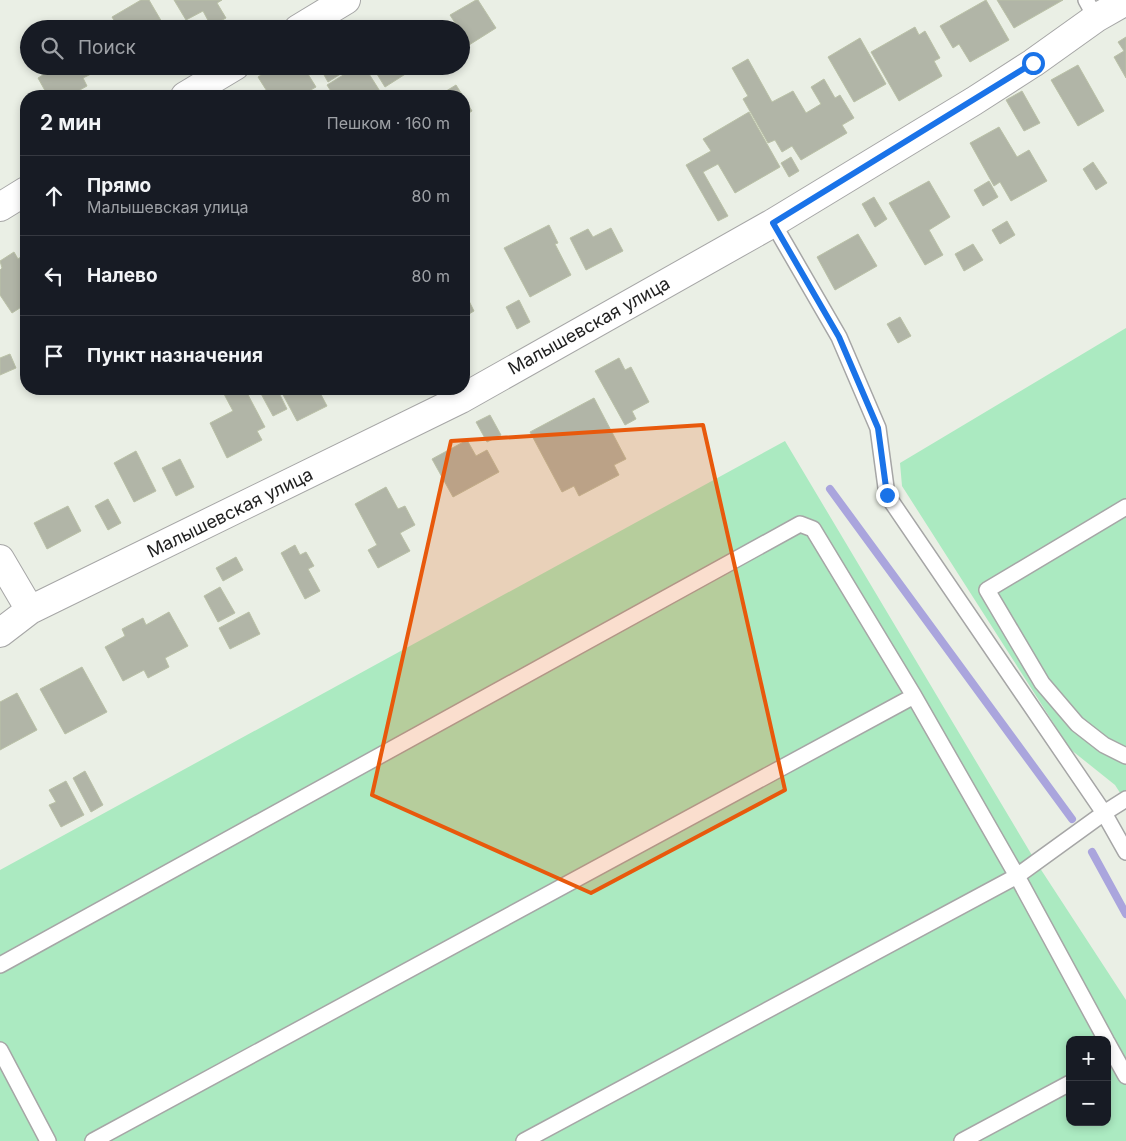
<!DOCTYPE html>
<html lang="ru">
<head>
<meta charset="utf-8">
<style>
  :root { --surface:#171b24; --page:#242831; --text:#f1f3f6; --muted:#9ea1a6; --line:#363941 }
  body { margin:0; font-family:Inter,sans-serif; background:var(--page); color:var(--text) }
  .controls { position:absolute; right:15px; bottom:15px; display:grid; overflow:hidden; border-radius:10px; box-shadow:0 2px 8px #0003 }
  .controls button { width:45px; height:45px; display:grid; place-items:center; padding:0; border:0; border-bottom:1px solid var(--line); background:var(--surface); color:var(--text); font:25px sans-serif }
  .stop { position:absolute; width:15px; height:15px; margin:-11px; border:4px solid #1a73e8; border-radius:50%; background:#fff }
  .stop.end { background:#1a73e8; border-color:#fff; box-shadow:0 1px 5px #0008 }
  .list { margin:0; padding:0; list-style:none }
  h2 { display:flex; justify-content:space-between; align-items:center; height:65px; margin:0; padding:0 20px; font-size:21px }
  h2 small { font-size:16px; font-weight:400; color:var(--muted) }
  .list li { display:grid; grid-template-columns:32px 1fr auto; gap:15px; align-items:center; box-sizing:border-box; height:80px; padding:0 20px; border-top:1px solid var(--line) }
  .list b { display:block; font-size:19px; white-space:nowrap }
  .list p { margin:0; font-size:16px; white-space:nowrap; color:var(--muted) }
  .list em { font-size:16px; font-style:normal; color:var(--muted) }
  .icon { flex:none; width:28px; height:28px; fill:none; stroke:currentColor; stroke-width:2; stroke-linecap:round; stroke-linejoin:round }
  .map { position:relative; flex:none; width:1126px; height:1141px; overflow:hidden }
  .search { position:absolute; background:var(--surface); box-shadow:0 2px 8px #0003; left:20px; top:20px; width:450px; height:55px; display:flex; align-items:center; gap:12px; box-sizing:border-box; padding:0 18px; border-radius:28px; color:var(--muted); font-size:19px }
  .panel { position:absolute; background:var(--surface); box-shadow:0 2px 8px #0003; left:20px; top:90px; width:450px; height:305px; border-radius:20px }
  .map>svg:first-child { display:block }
  .grass { fill:#abeac1; fill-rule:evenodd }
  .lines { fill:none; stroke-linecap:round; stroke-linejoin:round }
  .stream { stroke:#aaa5dd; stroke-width:8 }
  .building { fill:#b1b5a7; stroke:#bac1a7 }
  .lane-casing { stroke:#a6a6a6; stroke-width:18 }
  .street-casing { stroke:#a6a6a6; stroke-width:30 }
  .lane { stroke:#fff; stroke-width:15 }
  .street { stroke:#fff; stroke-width:28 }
  .route { stroke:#1a73e8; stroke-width:6 }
  .marked { fill:#e8590c; fill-opacity:0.2; stroke:#e8590c; stroke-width:4; stroke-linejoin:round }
  .labels { text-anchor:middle; stroke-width:5; stroke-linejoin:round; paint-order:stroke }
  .street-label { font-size:18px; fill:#1f1f1f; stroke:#fff }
</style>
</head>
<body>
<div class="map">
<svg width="1126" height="1141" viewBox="0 0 1126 1141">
  <rect width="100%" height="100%" fill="#eaefe5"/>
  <!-- grass -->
  <path class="grass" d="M1126,328V802L1115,785L1070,749L902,486L900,463Z
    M785,441L1036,862L1126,1000V1141H0V870ZM1070,1040H1107V1122H1070Z"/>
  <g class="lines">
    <!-- stream -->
    <path class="stream" d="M830,489L1072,819
      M1092,852L1126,914"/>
  </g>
  <!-- building -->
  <path class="building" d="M141,0H149L166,29H119L112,17Z
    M174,0H222L217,3L226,18L211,26L203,11L186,20Z
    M476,0H478L496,28L469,45L461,33V29H459L450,15Z
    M986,0L1009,40L970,62L959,44L953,48L940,26Z
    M997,0H1063L1014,28Z
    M915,27L919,35L925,31L940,58L934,61L942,76L899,101L871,52Z
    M1126,37V78L1114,57L1124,51L1118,42Z
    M860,38L886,84L854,102L828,57Z
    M748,59L772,102L793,91L806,113L821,104L811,87L824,79L835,98L840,95L854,118L842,125L847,133L801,160L792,146L782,152L775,140L768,143L743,99L748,96L732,68Z
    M1078,65L1104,111L1078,126L1051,80Z
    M44,66H94L97,71L83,78L87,86L69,96H48L38,78L48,72Z
    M275,66H303L316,87L300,96H270L258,77Z
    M319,66H353L328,82Z
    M358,66H364L383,96H334L327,85Z
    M372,66H418L385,87Z
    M456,85L463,96H438Z
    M1022,91L1040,123L1024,131L1006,100Z
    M464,98L472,111L464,116Z
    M749,112L780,167L735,193L718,164L703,172L728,216L718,221L686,165L711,151L703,139Z
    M999,127L1017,157L1029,150L1047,181L1011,201L1000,182L994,186L970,143Z
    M791,157L799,171L789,177L781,163Z
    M1093,162L1107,183L1096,190L1083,169Z
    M929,181L950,217L929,230L943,255L925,265L889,203Z
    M989,181L998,197L983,206L974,190Z
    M874,197L887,219L875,227L862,204Z
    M1007,221L1015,235L1000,244L992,230Z
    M549,225L558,243L555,244L571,275L530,297L504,248Z
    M611,228L623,251L586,270L570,238L588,229L593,237Z
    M858,234L877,266L835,290L817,257Z
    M973,244L983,260L964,271L955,254Z
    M14,252L18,259L26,253V304L12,313L0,295V270L2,268L0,261Z
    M464,291L474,311L464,317Z
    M519,300L530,322L517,329L506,307Z
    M900,317L911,336L898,343L887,324Z
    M10,354L16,368L0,375V358Z
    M619,358L625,370L631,367L649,402L632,411L636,419L625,425L595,371Z
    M234,389H245L265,427L257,431L262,440L227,458L210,423L233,411L224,394Z
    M261,389H277L287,409L273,416L259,390Z
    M280,389H318L327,406L297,421Z
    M594,398L626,459L614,465L619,475L579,496L574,486L562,492L530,432Z
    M490,415L501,435L487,442L476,422Z
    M467,440L476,456L487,450L499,472L453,497L432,459Z
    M136,451L156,491L134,502L114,463Z
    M180,459L194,487L176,496L162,468Z
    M386,487L398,509L405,506L415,525L400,533L410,551L378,568L368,550L377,545L355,504Z
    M108,499L121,523L108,530L95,506Z
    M68,506L81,531L47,549L34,523Z
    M295,545L300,555L306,552L314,566L308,569L320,591L305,599L281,553Z
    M236,557L243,570L223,581L216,568Z
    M220,587L235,613L218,622L204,596Z
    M169,612L188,646L165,658L169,667L148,678L144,670L123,681L105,647L125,636L122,629L143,618L146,625Z
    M249,612L260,634L230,649L219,628Z
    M82,667L107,712L65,734L40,689Z
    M17,693L37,730L0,750V702Z
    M85,771L103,805L91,812L73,778Z
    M66,781L84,815L61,827L49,805L56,802L49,790Z"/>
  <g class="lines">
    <defs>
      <path id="lane" d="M1086,0L1096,18
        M773,223L839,337L878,428L887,495L1104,813L1126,852
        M1126,507L987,590L1042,683L1077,724L1104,745L1126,756
        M0,965L800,524L813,529L914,696L1017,876L1106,1040
        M1107,1042L1126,1076
        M0,1050L48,1141
        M93,1141L914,696
        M524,1141L1017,876L1104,813L1126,799
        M962,1141L1070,1083"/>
      <path id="street" d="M298,29L346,0
        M185,96L235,66
        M0,207L26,191
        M0,559L30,610
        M0,633L30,610L461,399L773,223L974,101L1033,63L1096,18L1126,1"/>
    </defs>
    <!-- lane casing -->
    <use href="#lane" class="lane-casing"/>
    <!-- street casing -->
    <use href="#street" class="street-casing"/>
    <!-- lane -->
    <use href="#lane" class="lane"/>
    <!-- street -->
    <use href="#street" class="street"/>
  </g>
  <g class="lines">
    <!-- route -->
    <path class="route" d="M887,495L878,428L839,337L773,223L1033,63"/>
  </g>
  <!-- marked area -->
  <path class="marked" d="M703,425L785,790L591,893L372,795L451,441Z"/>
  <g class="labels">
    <!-- street labels -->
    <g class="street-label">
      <text transform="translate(589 326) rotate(-29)" y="6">Малышевская улица</text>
      <text transform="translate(230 513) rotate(-26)" y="6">Малышевская улица</text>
    </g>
  </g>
</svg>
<div class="controls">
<button>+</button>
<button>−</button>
</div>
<div class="stop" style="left:1033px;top:63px"></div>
<div class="stop end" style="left:887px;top:495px"></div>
<div class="search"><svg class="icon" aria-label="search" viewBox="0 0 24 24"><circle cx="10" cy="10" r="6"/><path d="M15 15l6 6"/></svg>Поиск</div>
<section class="panel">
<h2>2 мин<small>Пешком · 160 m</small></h2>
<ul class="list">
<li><svg class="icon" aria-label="ahead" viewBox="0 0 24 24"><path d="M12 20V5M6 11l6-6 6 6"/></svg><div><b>Прямо</b><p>Малышевская улица</p></div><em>80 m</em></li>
<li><svg class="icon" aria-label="left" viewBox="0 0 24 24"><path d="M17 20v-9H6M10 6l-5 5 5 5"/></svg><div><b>Налево</b></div><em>80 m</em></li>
<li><svg class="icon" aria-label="arrive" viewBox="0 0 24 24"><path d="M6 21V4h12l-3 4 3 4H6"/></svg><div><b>Пункт назначения</b></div></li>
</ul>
</section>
</div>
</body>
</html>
